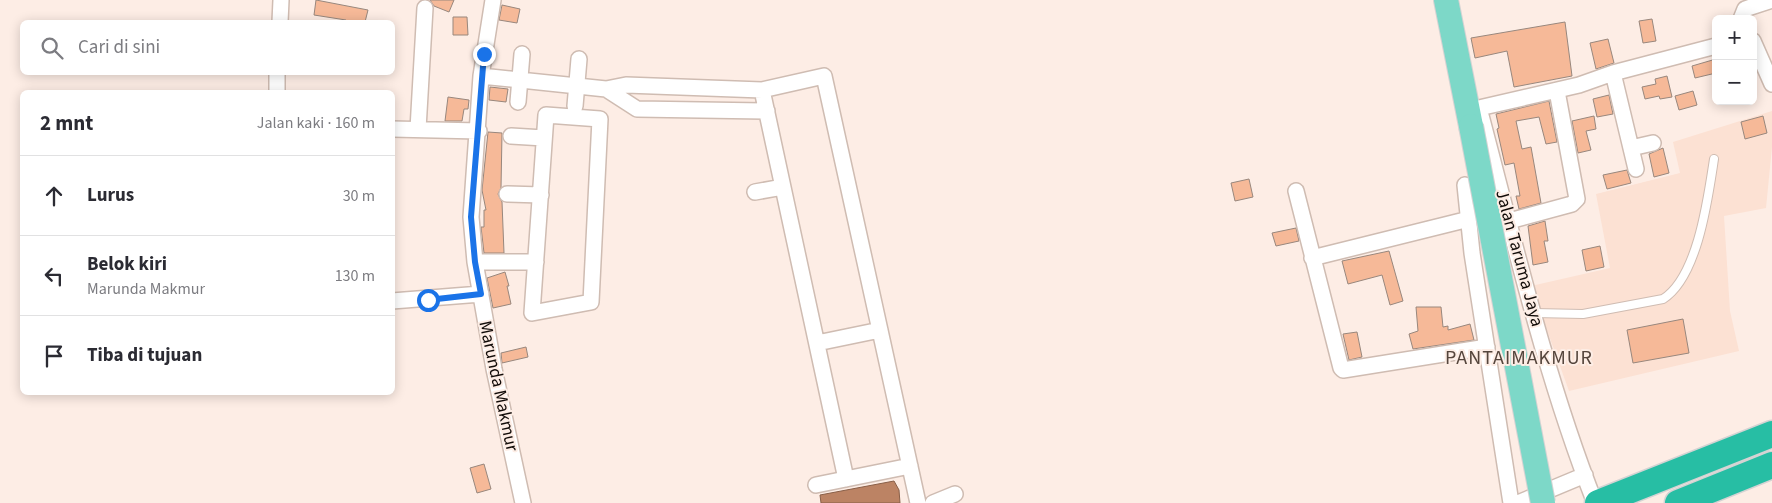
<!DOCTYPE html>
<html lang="id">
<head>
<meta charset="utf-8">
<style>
  :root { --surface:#fff; --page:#f7f7f7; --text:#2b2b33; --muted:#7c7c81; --line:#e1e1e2 }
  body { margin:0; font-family:"Source Sans 3",sans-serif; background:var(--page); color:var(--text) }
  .controls { position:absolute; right:15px; top:15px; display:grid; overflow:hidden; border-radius:8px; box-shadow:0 2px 12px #0003 }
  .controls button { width:45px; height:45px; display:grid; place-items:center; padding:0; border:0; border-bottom:1px solid var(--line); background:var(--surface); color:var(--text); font:25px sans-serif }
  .stop { position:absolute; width:15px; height:15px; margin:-11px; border:4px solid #1a73e8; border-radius:50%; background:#fff }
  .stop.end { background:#1a73e8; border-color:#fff; box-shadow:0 1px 5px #0008 }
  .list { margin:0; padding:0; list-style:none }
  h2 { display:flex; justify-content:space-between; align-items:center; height:65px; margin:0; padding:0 20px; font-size:21px }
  h2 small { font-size:16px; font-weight:400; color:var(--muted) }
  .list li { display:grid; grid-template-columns:32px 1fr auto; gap:15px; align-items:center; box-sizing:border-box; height:80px; padding:0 20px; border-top:1px solid var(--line) }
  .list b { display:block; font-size:19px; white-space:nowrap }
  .list p { margin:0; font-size:16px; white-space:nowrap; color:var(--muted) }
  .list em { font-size:16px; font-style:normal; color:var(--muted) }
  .icon { flex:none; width:28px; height:28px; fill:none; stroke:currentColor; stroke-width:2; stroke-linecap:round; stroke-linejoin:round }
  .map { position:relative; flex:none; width:1772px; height:503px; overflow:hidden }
  .search { position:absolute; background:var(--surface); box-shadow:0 2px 12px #0003; left:20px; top:20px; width:375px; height:55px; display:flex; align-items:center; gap:12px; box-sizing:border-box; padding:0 18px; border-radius:8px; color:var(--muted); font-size:19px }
  .panel { position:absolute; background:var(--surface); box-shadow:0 2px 12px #0003; left:20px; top:90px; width:375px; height:305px; border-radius:8px }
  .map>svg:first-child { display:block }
  .built { fill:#fce1d3 }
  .water { fill:#bc8364; stroke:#895f48 }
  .building { fill:#f6b998; stroke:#98877d }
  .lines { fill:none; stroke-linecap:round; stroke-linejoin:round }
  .lane-casing { stroke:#cfbcb2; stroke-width:10 }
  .street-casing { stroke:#cfbcb2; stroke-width:18 }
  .primary-casing { stroke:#d4d3d3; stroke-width:26 }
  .highway-casing { stroke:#d4d3d3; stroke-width:29 }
  .lane { stroke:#fff; stroke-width:8 }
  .street { stroke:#fff; stroke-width:15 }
  .primary { stroke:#7dd8c8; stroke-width:24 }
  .highway { stroke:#27bea4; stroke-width:26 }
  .primary-bridge-casing { stroke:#d4d3d3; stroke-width:26; stroke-linecap:butt }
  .primary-bridge { stroke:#7dd8c8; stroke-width:24 }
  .route { stroke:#1a73e8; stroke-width:6 }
  .labels { text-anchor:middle; stroke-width:4; stroke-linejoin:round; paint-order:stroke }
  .street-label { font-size:18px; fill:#110b08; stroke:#fdede5 }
  .quarter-label { font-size:20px; letter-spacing:1px; fill:#55453c; stroke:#fdede5 }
</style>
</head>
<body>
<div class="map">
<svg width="1772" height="503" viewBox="0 0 1772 503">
  <rect width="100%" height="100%" fill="#fdede5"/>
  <!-- built -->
  <path class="built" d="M1772,111V147L1766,208L1724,216L1730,311L1739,351L1569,391L1531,286L1610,268L1596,194L1680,173L1673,142Z"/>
  <!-- water -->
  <path class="water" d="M894,481L899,490L900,503H821L820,495Z"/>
  <!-- building -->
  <path class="building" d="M316,0L368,10L365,22H345L346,20L314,15Z
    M430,0H454L449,12L434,6Z
    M502,5L520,9L517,23L499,20Z
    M453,17H467L468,35H453Z
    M1652,19L1656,41L1643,43L1639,21Z
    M1565,22L1572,76L1514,87L1507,51L1475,58L1471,38Z
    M1608,39L1614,63L1596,69L1590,43Z
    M1716,59V73L1695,78L1692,66Z
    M1667,76L1672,97L1660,99L1659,96L1645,99L1642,87L1656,84L1655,79Z
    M490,87L508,89L506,102L489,100Z
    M1693,91L1697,105L1679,110L1675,96Z
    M1609,95L1613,114L1597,117L1593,99Z
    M448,97L469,100L468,109H464L462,121H445Z
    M1549,101L1557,142L1546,144L1539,117L1516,121L1522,149L1531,147L1541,203L1519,209L1516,196H1520L1514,163L1505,165L1497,129L1499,128L1496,114Z
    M1594,116L1596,129L1586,131L1591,150L1578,153L1572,121Z
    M1763,116L1767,133L1745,139L1741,122Z
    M488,132L502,133L501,188L498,194L502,202L504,253H484L481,227H484V210H486L482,190Z
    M1663,148L1669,173L1654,177L1649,154Z
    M1627,170L1631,183L1607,189L1603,175Z
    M1249,179L1253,197L1235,201L1231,183Z
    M1545,221L1548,241H1544L1548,262L1533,265L1528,226Z
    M1296,228L1299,241L1276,246L1272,233Z
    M1600,246L1604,267L1586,271L1582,250Z
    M1389,251L1403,301L1390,305L1382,275L1348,284L1342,261Z
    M505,272L509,286H507L511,304L493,308L487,278Z
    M1416,307H1441L1443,327L1448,326V330L1470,324L1474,340L1413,349L1409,334L1418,331Z
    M1683,319L1689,353L1633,363L1627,330Z
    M1357,332L1362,357L1349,360L1343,334Z
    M526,347L528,357L502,363L501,353Z
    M484,464L491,489L477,493L470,468Z"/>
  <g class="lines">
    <defs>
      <path id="lane" d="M1534,313L1583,314L1663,299C1698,277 1708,198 1714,159"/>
      <path id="street" d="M493,0L481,76L471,217L475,262L494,369L523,503
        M1741,19L1745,9L1772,0
        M280,22L281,0
        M1753,41L1772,84
        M277,72V92
        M1613,73L1636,169
        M481,76L606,89L626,85L762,90L824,76L918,503
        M606,89L637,109L767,111
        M762,90L846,479
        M518,102L522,54
        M575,106L579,59
        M1479,108L1579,85L1613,73L1716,46
        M1469,110L1479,108C1514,240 1545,376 1595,503
        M546,115L600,119L591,302L532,313Z
        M392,129L479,131
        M418,129L425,8
        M511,136L544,138
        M1631,148L1653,143
        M1465,185L1472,253L1511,503
        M1296,191L1341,368L1343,370L1487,347
        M755,192L783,187
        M507,194L541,195
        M1509,221L1572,204L1577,199L1557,91
        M1312,258L1469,219
        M475,262H536
        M392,301L481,294
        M817,343L880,330
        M816,485L910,466
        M933,503L955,494
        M1518,503L1585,475"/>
      <path id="primary" d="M1446,0L1471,126"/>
      <path id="highway" d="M1598,503L1772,434
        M1678,503L1772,465"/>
    </defs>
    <!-- lane casing -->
    <use href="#lane" class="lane-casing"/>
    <!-- street casing -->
    <use href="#street" class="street-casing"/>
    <!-- primary casing -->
    <use href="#primary" class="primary-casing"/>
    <!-- highway casing -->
    <use href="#highway" class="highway-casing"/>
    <!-- lane -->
    <use href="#lane" class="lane"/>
    <!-- street -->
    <use href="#street" class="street"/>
    <!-- primary -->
    <use href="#primary" class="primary"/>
    <!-- highway -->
    <use href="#highway" class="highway"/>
    <defs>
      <path id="primary-bridge" d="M1471,126L1543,503"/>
    </defs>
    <!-- primary-bridge casing -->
    <use href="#primary-bridge" class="primary-bridge-casing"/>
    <!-- primary-bridge -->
    <use href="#primary-bridge" class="primary-bridge"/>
  </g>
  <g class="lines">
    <!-- route -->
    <path class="route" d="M428,300L481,294L475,262L471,217L484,54"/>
  </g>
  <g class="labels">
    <!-- street labels -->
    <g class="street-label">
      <text transform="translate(1520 258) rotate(75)" y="6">Jalan Taruma Jaya</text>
      <text transform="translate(499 386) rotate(78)" y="6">Marunda Makmur</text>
    </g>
    <!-- quarter labels -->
    <g class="quarter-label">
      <text x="1519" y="364">PANTAIMAKMUR</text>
    </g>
  </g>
</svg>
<div class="controls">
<button>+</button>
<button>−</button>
</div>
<div class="stop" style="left:428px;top:300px"></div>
<div class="stop end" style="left:484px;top:54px"></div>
<div class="search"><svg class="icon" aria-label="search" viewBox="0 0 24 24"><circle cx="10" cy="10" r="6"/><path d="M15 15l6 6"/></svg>Cari di sini</div>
<section class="panel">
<h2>2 mnt<small>Jalan kaki · 160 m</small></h2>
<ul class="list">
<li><svg class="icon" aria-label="ahead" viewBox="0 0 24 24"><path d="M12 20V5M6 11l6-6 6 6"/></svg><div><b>Lurus</b></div><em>30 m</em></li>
<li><svg class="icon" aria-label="left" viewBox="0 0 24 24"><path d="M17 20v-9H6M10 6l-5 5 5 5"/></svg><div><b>Belok kiri</b><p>Marunda Makmur</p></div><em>130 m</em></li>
<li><svg class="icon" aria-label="arrive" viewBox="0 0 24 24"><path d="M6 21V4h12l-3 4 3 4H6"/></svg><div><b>Tiba di tujuan</b></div></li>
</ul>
</section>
</div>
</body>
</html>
